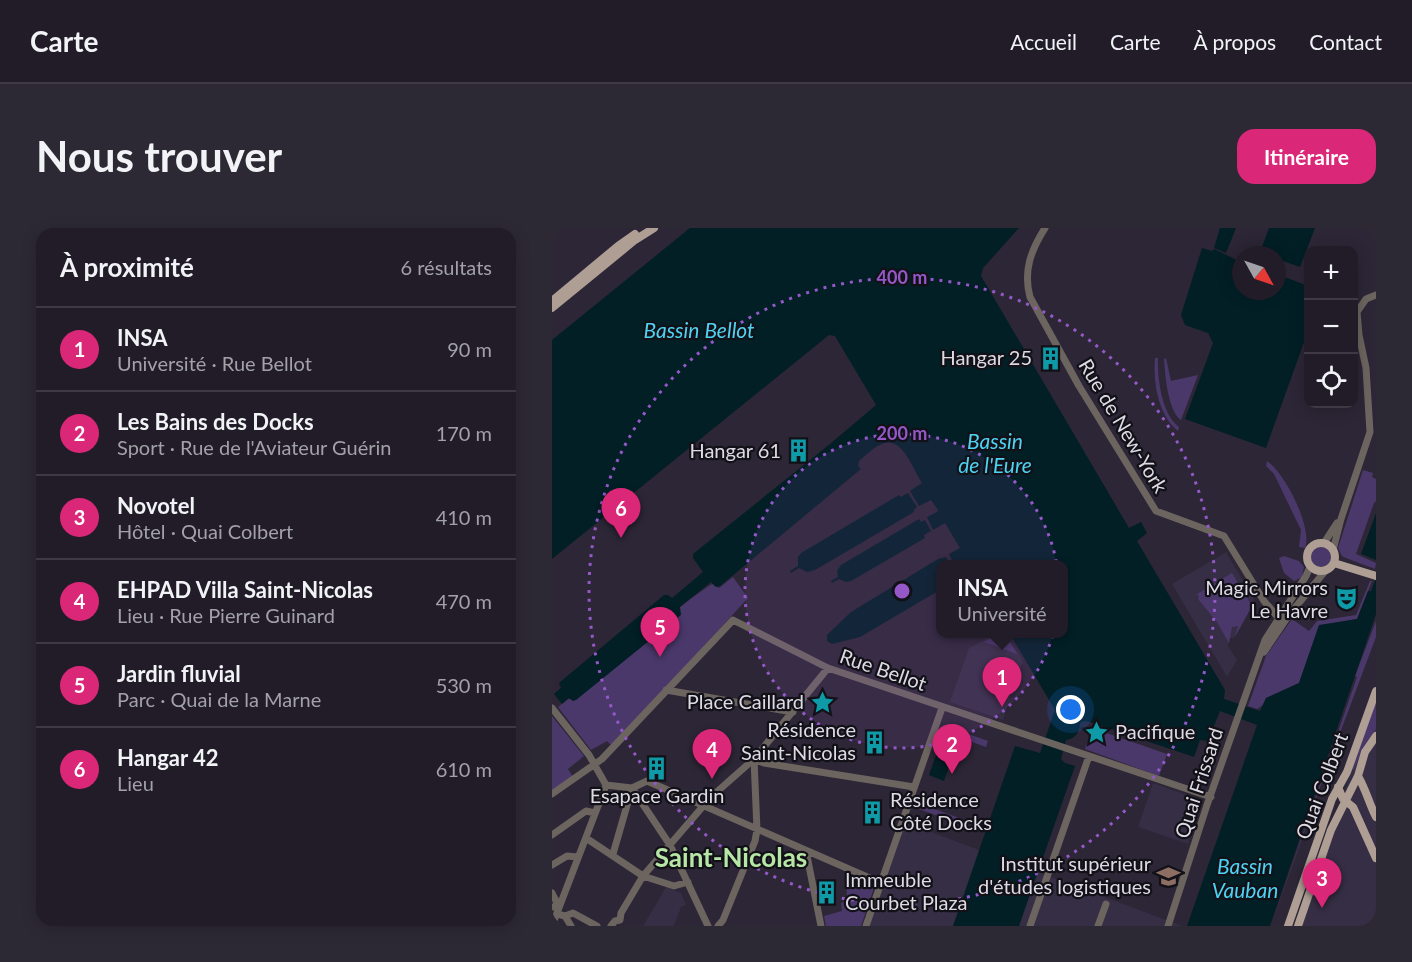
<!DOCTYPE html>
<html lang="fr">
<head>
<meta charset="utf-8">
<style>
  :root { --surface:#211c28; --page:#2d2934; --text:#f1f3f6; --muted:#a2a1a8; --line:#3e3a45; --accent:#db2777 }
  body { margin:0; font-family:Lato,sans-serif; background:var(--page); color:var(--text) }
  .controls { position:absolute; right:18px; top:18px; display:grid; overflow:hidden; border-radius:12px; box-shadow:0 3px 15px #0003 }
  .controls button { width:54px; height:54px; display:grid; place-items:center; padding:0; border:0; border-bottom:2px solid var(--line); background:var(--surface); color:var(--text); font:30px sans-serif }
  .compass { position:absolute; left:680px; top:18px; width:54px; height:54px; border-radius:50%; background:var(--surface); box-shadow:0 3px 15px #0003; rotate:130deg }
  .you { position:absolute; left:519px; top:482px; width:21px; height:21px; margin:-15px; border:4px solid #fff; border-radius:50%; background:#1a73e8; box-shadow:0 0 0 9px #1a73e833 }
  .badge { display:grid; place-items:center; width:39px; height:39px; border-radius:50%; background:var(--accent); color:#fff; font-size:20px; font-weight:700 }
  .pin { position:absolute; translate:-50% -50px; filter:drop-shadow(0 2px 3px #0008) }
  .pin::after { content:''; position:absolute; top:32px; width:21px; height:18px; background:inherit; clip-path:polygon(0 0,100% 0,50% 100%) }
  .popup { position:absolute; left:384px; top:332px; width:132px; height:78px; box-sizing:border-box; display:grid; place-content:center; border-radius:12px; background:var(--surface); filter:drop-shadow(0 2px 4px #0005); font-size:20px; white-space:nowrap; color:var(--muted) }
  .popup b { font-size:22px; color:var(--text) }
  .popup::after { content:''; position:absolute; left:50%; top:100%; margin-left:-12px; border:12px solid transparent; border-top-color:var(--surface) }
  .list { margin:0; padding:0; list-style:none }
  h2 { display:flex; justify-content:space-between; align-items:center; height:78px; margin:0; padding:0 24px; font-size:26px }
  h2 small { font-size:20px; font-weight:400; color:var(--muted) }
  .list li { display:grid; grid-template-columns:39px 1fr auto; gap:18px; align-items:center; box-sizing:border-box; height:84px; padding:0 24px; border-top:2px solid var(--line) }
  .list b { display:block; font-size:22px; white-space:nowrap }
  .list p { margin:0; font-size:20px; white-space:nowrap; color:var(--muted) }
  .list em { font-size:20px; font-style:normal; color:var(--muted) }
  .icon { flex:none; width:33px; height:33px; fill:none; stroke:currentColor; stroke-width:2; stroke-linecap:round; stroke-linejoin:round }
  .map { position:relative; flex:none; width:824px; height:698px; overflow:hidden; border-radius:18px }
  header { display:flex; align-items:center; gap:36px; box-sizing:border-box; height:84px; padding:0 30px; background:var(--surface); border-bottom:2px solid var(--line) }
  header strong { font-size:28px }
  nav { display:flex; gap:33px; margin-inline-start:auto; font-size:21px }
  .intro { display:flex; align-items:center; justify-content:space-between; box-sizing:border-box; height:144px; padding:0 36px }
  h1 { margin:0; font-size:42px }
  .button { padding:15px 27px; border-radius:18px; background:var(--accent); color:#fff; font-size:21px; font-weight:700 }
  main { display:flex; gap:36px; padding:0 36px }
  aside { flex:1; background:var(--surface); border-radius:18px; box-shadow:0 3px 15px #0003 }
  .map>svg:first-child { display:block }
  .built { fill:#362e44 }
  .green { fill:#4b386b }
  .water { fill:#021f26 }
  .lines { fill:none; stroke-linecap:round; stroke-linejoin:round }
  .minor { stroke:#6c645f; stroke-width:7 }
  .major { stroke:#ae9e93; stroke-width:8 }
  .ring { fill:none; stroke:#9458c8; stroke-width:3; stroke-dasharray:3 6 }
  .labels { text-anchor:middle; stroke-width:4.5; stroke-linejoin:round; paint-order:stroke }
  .poi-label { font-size:20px; fill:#dddae4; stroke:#131118; text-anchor:end }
  .street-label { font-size:20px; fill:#dddae4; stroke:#131118 }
  .water-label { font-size:21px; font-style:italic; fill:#4dd3f2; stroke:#131118 }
  .district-label { font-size:26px; font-weight:bold; fill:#b7e7a7; stroke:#131118 }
  .centre { fill:#9458c8; stroke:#131118; stroke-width:3 }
  .ring-label { font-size:18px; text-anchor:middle; font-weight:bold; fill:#9458c8; stroke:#131118; stroke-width:4.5; stroke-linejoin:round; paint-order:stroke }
</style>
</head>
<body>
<header>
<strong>Carte</strong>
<nav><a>Accueil</a><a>Carte</a><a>À propos</a><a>Contact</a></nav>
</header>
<div class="intro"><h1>Nous trouver</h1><a class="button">Itinéraire</a></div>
<main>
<aside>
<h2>À proximité<small>6 résultats</small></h2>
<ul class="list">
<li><span class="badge">1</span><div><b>INSA</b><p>Université · Rue Bellot</p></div><em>90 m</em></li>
<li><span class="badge">2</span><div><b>Les Bains des Docks</b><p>Sport · Rue de l'Aviateur Guérin</p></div><em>170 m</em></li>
<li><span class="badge">3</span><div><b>Novotel</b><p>Hôtel · Quai Colbert</p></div><em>410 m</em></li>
<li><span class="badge">4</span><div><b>EHPAD Villa Saint-Nicolas</b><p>Lieu · Rue Pierre Guinard</p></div><em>470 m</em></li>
<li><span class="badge">5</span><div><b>Jardin fluvial</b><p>Parc · Quai de la Marne</p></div><em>530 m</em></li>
<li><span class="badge">6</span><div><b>Hangar 42</b><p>Lieu</p></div><em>610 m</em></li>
</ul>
</aside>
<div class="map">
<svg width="824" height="698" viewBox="0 0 824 698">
  <rect width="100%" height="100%" fill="#2c2636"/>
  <!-- built -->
  <path class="built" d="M674,324L703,373L682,410H678L676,418L685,432L675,449L620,356Z
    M443,406H454L471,433L451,492L398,474L417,420Z
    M824,475V698H750L799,543Z
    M601,555L648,572L650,575L636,616L586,599Z
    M347,592L630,698H311Z
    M114,659L129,665L134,677L129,679L122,698H91Z"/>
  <!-- green -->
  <path class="green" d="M603,130H606C605,150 610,187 627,199L626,203C606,187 601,154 603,130Z
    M614,130L619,153L646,147L629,192C616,183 613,147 612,131Z
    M715,233C733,245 761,300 753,320L747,319L749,302L722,246L714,238Z
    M811,242L821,245L820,249L824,251V273L822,275L804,326L824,335L823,341L794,330L790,328L786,320Z
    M759 329a10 10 0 1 1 20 0a10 10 0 1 1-20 0Z
    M732,328L747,333L752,339L750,349L742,353L732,345L727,330Z
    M680,345L700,378L683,409L686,398L680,399L677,415L665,394L646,371L647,369L645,366Z
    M181,349L196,370L60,518L55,513L39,522L6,479L16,471L23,472L128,386V379C138,371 149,363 160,356L167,360Z
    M818,353H820L805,391L767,398L747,455L714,470L711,477L705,481L696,478L714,428L740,391L757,403L765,393L804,387Z
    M824,393V409L773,545L719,698L805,449L803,448Z
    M447,406H453L465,426L432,414Z
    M824,469V501L811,519L802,542L798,540Z
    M0,488L32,528L16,541L21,549L0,563Z
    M391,497L436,513L434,519L389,503Z
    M540,500L615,526L607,548L533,521Z
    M366,575L410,591L408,596L364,580Z
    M294,647L322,660L309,698H274L272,688L290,683L289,675L295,672Z"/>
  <!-- water -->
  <path class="water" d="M138,0H467L431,40L429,48L577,300L589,294L595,305L585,313L673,462L672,471L708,483L714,470L747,455L767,397L805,391L816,363H819L824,350V386L718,698H635L705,497L668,483L656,513L648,512L642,529L538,494L533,493L528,495C528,504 523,511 514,512L509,531L513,535L523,538L467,698H401L463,518L488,525L503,482L458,406H512V336H402L397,326L408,320L393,295L381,302L375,289L385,284L386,282L379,272L367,278L358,263L370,255C362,244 351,207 330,216C322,219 314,227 307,233L306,238L309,241L168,358L164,359L159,354L128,379L129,387L24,472L21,473L17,470L10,476L2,466L9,460L7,455L112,367H116L120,370L151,344L141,330V326L278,216L324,177L283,108L277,107L0,331V112Z
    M668,0H684L674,25L662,20Z
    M717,0H763L748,39L731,33L728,45L725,46L756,58V103L714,220L633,191L661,115L656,105L633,97L629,87L650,20L660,23L662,21L689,34V63H725V27L708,24Z
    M356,265L365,279L362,282V284L263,342L255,344L247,340L239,345L238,343L246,338V329L249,325L347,267L349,269Z
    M824,285V332L809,326Z
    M367,291L369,294L373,292L379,303L372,307L373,310L299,353L294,354L287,351L280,355L279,353L286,349L285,343L289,337Z
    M394,329L398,336H388V362L308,409L280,416L275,413V407L299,384L386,331Z
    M390,510L405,516L392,553L377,547Z"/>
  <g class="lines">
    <!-- minor -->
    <path class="minor" d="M493,0C479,22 471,43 478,69L527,158L604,283L672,308L712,373L724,387L732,393
      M772,315L785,295
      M781,322L789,291L818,204L814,140L807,107L805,84L814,71L824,67
      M712,424L737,387L774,342
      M114,462L241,484
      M0,480L37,527L54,557
      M54,557L80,560L118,617L156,698
      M0,566L50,531L181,392L276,440L659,569
      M0,607L34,583L43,585
      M34,610L91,648L122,658L136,654
      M254,623L269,698
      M61,626L80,560L95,553L329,655
      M0,637L15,628L26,629
      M0,665L7,679H0
      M9,687L13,688L19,698
      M13,688L21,685L45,698
      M0,698L54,557
      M59,698L63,693L68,692L69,685L91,648L159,569L202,531L276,440
      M166,698L171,692L203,613L205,602L202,531L212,535L362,559
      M314,698L390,480
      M478,698L537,528
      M546,698L554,676
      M616,698L655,577L713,412L754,348L758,339"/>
    <!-- major -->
    <path class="major" d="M0,73L66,18L83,6
      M0,80L83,12L102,0
      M755 329a14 14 0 1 1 28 0a14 14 0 1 1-28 0Z
      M782,335L824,348
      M806,548C814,562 817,575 824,589
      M786,559L791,571L801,579L824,630
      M736,698L780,571L795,544L824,463
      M746,698L779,602L806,548L813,524L824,508"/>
  </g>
  <!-- distance rings -->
  <circle cx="350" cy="363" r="157" fill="#9458c8" fill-opacity=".12"/>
  <g class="ring">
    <circle cx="350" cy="363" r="157"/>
    <circle cx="350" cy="363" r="313"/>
  </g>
  <!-- icons -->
  <defs>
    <symbol id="building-bare" viewBox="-9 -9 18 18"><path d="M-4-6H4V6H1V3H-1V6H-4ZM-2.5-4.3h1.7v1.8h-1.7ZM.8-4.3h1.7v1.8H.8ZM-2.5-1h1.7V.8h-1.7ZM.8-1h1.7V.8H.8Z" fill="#0f9aa8" stroke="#131118" stroke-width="2.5" paint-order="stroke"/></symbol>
    <symbol id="theatre-bare" viewBox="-9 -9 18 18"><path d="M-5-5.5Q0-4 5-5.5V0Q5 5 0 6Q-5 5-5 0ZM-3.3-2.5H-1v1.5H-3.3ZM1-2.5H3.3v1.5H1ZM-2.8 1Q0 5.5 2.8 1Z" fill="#0f9aa8" stroke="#131118" stroke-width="2.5" paint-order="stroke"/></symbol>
    <symbol id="sight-bare" viewBox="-9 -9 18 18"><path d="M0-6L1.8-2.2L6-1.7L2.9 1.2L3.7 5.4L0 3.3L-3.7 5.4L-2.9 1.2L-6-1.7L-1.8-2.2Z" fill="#0f9aa8" stroke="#131118" stroke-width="2.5" paint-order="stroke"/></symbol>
    <symbol id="university-bare" viewBox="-9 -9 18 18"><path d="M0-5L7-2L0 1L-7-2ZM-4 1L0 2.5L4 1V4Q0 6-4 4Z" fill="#8d6e63" stroke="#131118" stroke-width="2.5" paint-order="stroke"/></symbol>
  </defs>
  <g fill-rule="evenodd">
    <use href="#building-bare" x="482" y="114" width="33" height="33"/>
    <use href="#building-bare" x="230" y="206" width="33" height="33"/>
    <use href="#theatre-bare" x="778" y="354" width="33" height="33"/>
    <use href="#sight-bare" x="254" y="458" width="33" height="33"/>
    <use href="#sight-bare" x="528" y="488" width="33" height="33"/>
    <use href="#building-bare" x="306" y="498" width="33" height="33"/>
    <use href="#building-bare" x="88" y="524" width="33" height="33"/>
    <use href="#building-bare" x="304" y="568" width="33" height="33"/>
    <use href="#university-bare" x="600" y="632" width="33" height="33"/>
    <use href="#building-bare" x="258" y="648" width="33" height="33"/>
  </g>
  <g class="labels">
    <!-- poi labels -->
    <g class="poi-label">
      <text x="480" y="137">Hangar 25</text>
      <text x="229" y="230">Hangar 61</text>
      <text x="776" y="367">Magic Mirrors<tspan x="776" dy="23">Le Havre</tspan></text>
      <text x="252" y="481">Place Caillard</text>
      <text x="304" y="509">Résidence<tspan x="304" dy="23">Saint-Nicolas</tspan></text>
      <text x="563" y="511" text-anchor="start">Pacifique</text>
      <text x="105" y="575" text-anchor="middle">Esapace Gardin</text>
      <text x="338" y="579" text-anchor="start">Résidence<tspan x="338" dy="23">Côté Docks</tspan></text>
      <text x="599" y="643">Institut supérieur<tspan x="599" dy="23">d'études logistiques</tspan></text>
      <text x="293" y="659" text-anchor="start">Immeuble<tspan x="293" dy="23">Courbet Plaza</tspan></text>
    </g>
    <!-- street labels -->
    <g class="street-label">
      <text transform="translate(571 198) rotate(59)" y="7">Rue de New-York</text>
      <text transform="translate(331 442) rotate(19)" y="7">Rue Bellot</text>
      <text transform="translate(647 555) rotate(-72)" y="7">Quai Frissard</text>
      <text transform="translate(770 558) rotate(-69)" y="7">Quai Colbert</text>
    </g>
    <!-- water labels -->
    <g class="water-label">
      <text x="147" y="110">Bassin Bellot</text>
      <text x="443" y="221">Bassin<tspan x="443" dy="24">de l'Eure</tspan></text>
      <text x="693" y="646">Bassin<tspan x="693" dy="24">Vauban</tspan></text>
    </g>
    <!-- district labels -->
    <g class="district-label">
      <text x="179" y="639">Saint-Nicolas</text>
    </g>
  </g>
  <circle cx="350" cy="363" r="9" class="centre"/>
  <g class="ring-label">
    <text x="350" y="56">400 m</text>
    <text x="350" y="212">200 m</text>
  </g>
</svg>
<div class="controls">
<button>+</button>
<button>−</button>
<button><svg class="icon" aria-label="locate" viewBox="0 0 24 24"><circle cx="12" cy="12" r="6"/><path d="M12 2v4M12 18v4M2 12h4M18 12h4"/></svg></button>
</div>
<svg class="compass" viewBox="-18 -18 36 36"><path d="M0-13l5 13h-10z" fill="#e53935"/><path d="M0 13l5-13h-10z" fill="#a2a1a8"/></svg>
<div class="you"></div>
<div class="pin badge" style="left:450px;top:479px">1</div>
<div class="popup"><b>INSA</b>Université</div>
<div class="pin badge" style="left:400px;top:546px">2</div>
<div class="pin badge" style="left:770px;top:680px">3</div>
<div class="pin badge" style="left:160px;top:551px">4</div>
<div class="pin badge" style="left:108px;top:429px">5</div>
<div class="pin badge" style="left:69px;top:310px">6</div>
</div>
</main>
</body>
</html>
